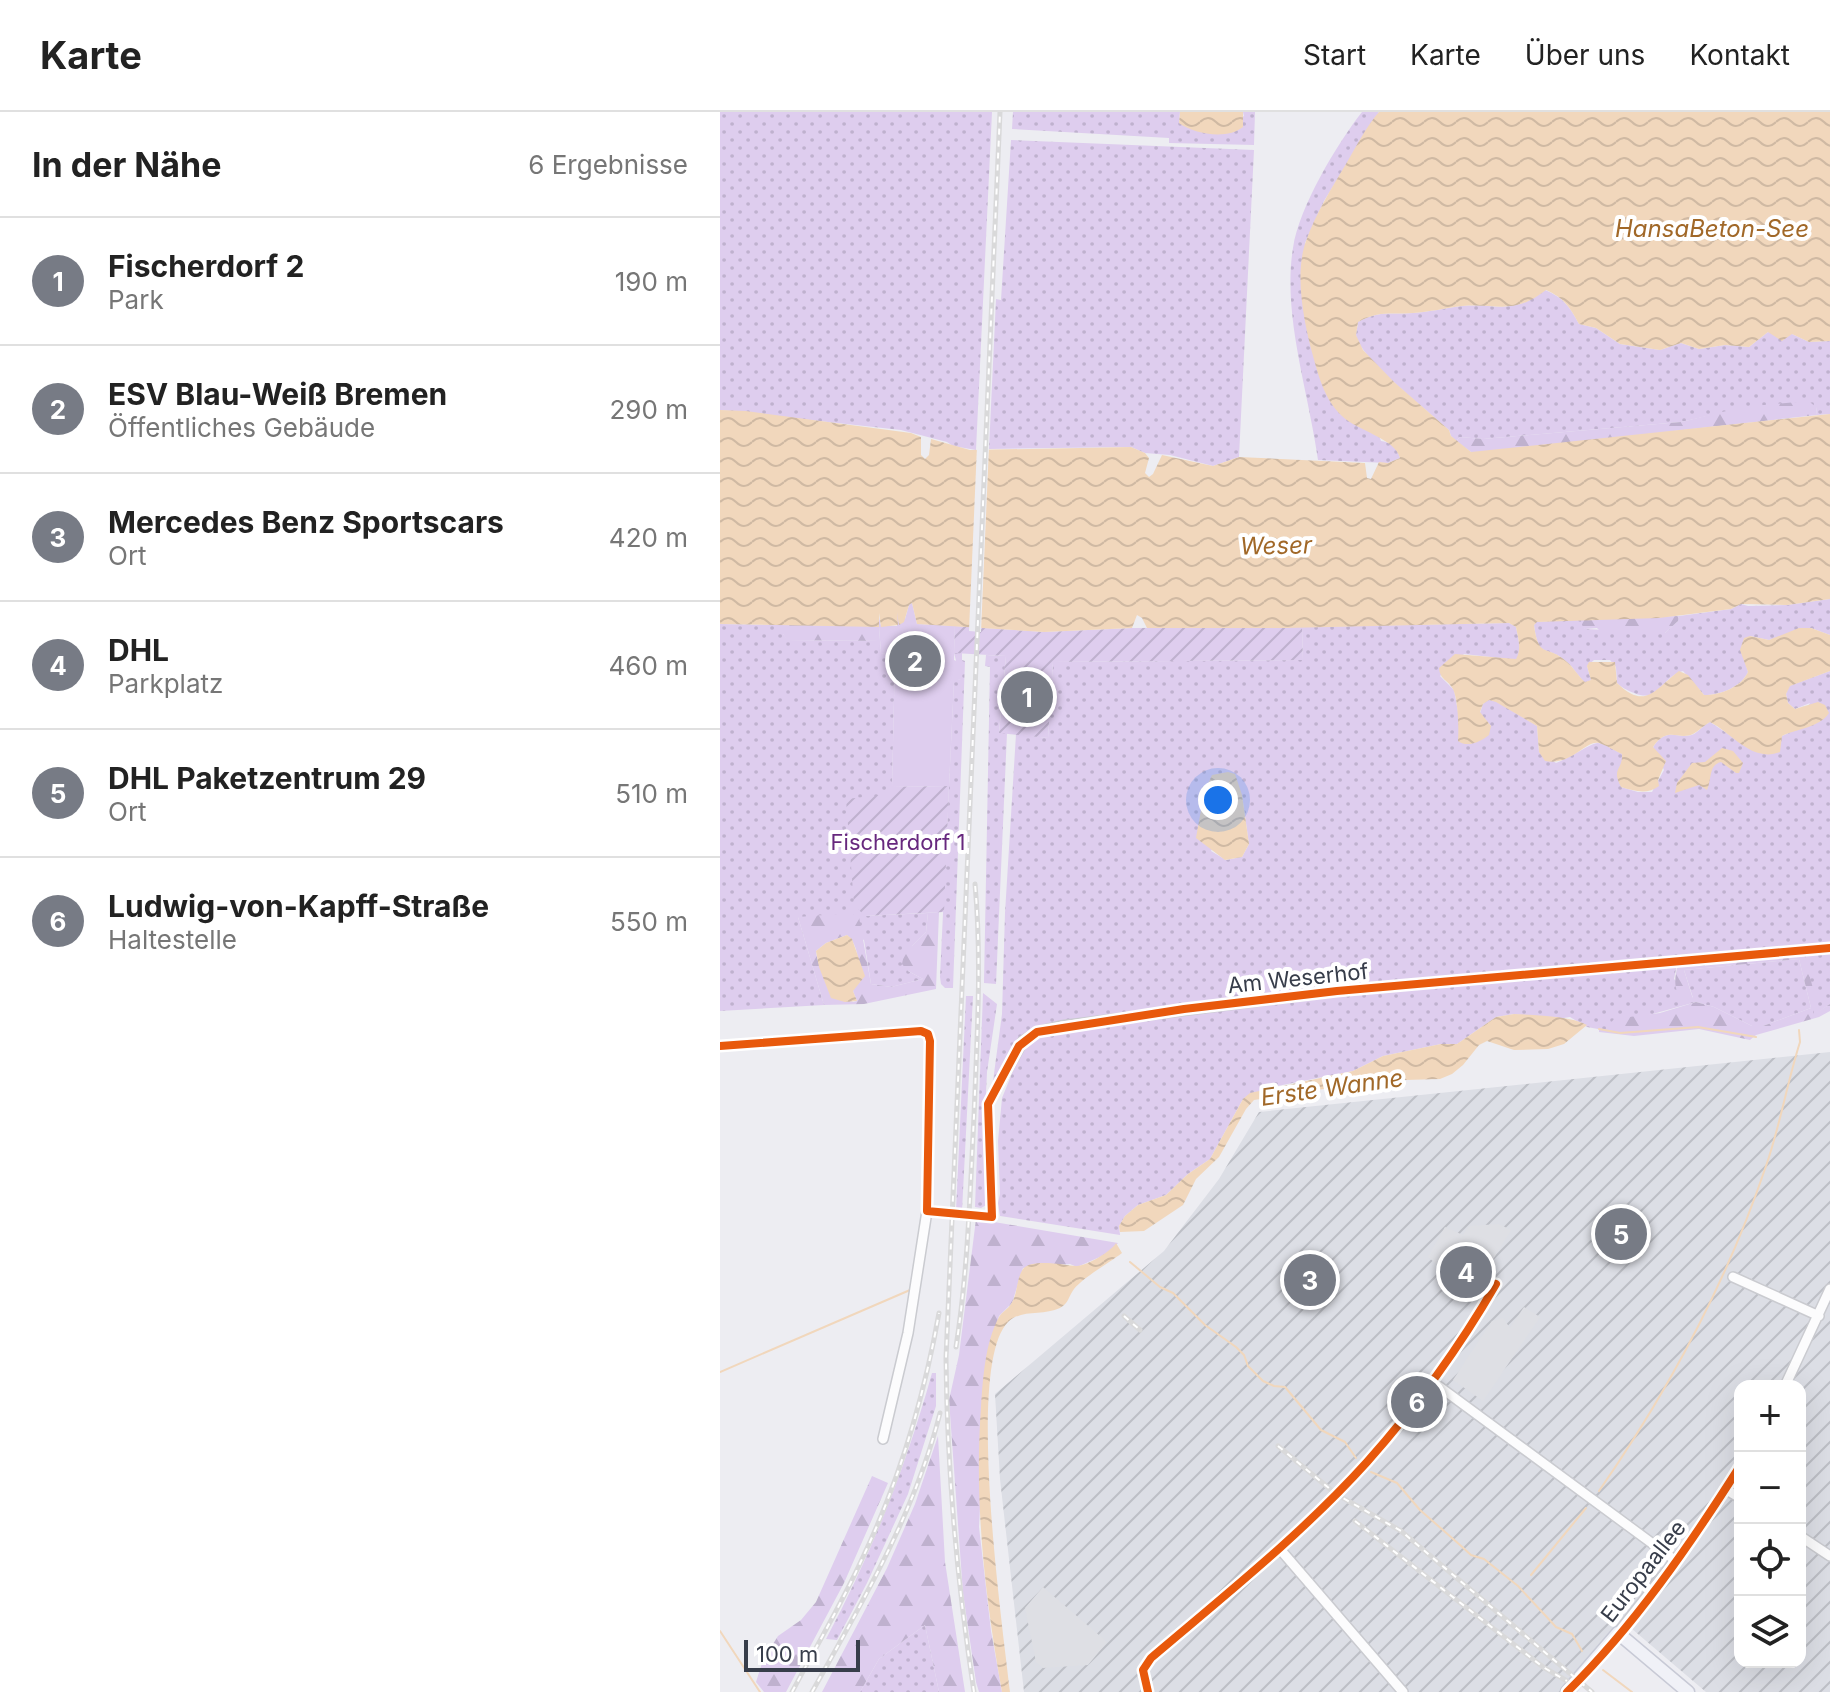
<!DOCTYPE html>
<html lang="de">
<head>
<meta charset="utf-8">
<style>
  :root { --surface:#fff; --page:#f6f6f6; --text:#222; --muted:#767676; --line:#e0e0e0; --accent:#777b85 }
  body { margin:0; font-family:Inter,sans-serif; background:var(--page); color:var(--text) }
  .controls { position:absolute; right:24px; bottom:24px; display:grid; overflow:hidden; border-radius:16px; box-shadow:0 8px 32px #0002 }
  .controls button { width:72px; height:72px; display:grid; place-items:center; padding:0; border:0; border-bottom:2px solid var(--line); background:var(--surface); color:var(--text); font:40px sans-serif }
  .scale { position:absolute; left:24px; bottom:20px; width:116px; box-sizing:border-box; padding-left:8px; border:4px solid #373d4a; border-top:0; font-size:22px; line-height:28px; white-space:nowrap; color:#373d4a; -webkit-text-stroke:6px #fff; paint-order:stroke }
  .you { position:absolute; left:498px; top:688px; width:28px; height:28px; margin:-20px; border:6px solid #fff; border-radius:50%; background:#1a73e8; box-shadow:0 0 0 12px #1a73e833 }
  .badge { display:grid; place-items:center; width:52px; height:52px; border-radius:50%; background:var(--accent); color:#fff; font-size:26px; font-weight:700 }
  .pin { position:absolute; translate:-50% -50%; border:4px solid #fff; box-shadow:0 2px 8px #0006 }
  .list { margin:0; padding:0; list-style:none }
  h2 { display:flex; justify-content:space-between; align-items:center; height:104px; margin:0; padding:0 32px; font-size:34px }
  h2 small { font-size:26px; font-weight:400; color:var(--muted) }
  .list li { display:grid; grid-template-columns:52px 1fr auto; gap:24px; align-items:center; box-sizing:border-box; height:128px; padding:0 32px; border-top:2px solid var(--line) }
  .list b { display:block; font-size:30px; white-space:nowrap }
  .list p { margin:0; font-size:26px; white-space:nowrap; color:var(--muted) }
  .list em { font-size:26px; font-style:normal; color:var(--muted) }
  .icon { flex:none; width:44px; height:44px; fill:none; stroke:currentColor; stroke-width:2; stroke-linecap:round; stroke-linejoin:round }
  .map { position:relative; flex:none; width:1110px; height:1580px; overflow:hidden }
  header { display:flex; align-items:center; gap:48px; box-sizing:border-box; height:112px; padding:0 40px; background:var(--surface); border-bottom:2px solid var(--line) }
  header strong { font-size:38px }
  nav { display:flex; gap:44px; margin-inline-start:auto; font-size:28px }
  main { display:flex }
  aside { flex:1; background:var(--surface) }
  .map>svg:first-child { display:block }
  .industrial { fill:url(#industrial-furrows); fill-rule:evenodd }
  .grass { fill:url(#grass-dots); fill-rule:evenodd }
  .forest { fill:url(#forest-firs); fill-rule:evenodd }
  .park { fill:#decdee }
  .garden { fill:url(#garden-furrows) }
  .parking { fill:#dedfe4 }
  .water { fill:url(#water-waves) }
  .pier { fill:#ededf2 }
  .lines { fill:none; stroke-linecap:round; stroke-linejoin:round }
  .stream { stroke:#f1d7bc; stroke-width:2 }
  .street-casing { stroke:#cacbd0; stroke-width:12 }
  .secondary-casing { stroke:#c8cad6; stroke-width:15 }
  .street { stroke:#fcfcfd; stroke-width:9 }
  .secondary { stroke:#f0f1f7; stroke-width:12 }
  .rail-casing { stroke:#d9d9da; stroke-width:5 }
  .rail { stroke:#fff; stroke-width:2; stroke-dasharray:6; stroke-linecap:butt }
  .cycleway-casing { stroke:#fff; stroke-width:13 }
  .cycleway { stroke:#e8590c; stroke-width:8 }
  .labels { text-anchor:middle; stroke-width:8; stroke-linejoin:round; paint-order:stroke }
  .park-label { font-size:22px; fill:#67287e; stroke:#fff }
  .street-label { font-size:22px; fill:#373d4a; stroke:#fff }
  .water-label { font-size:24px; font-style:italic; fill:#a16828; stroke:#fff }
</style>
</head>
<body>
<header>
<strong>Karte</strong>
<nav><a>Start</a><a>Karte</a><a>Über uns</a><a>Kontakt</a></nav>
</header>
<main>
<aside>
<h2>In der Nähe<small>6 Ergebnisse</small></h2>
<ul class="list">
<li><span class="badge">1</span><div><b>Fischerdorf 2</b><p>Park</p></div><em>190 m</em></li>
<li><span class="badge">2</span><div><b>ESV Blau-Weiß Bremen</b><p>Öffentliches Gebäude</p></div><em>290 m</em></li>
<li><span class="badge">3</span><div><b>Mercedes Benz Sportscars</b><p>Ort</p></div><em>420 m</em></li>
<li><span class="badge">4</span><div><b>DHL</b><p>Parkplatz</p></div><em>460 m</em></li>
<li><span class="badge">5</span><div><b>DHL Paketzentrum 29</b><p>Ort</p></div><em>510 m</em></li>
<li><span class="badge">6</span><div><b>Ludwig-von-Kapff-Straße</b><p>Haltestelle</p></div><em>550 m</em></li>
</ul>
</aside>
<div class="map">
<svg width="1110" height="1580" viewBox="0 0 1110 1580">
  <defs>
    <pattern id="industrial-furrows" width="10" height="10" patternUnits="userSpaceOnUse" patternTransform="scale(2)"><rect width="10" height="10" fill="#dcdee5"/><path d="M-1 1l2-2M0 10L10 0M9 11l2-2" fill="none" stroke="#bdbfc6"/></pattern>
    <pattern id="grass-dots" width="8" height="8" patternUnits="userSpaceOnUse" patternTransform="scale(2)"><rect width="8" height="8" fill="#decdee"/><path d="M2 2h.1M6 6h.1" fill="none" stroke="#bfb1ce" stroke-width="1.8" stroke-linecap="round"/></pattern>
    <pattern id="forest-firs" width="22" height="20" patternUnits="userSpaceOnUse" patternTransform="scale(2)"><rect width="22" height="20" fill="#decdee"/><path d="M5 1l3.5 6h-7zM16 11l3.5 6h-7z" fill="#bfb1ce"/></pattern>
    <pattern id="garden-furrows" width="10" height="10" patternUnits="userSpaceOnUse" patternTransform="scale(2)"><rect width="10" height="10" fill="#decdee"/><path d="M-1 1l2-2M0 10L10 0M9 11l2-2" fill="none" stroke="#bfb1ce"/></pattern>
    <pattern id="water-waves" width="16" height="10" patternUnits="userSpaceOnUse" patternTransform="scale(2)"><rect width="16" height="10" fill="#f1d7bc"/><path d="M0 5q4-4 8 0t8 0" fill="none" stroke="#cfb9a3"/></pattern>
  </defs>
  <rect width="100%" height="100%" fill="#ededf2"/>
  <!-- industrial -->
  <path class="industrial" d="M1110,940V1580H986L905,1511L843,1580H304L280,1367L275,1282L444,1139L499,1067L539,1000ZM1020,1274H1080V1550H1020Z"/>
  <!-- grass -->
  <path class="grass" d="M0,0H272L256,338L233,334L227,330L181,318L0,298Z
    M293,0H460L459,11L496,21L524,4L523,0H535L534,33L449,31V26L292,17Z
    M642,0H659L604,89L585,131L661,329C672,331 677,335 680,346L668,351L598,348C589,281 562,203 573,136C579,95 617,32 642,0Z
    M291,28L534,38L519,345L493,354L450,343L425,341L411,335L269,337L276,187L281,188Z
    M825,178C844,186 850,195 859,212L876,216L900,232L940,238L961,231L979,237L1005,233L1029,235L1048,220L1072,222L1089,230L1110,229V302L1097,303L1096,295L992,303L961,310L763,327L740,325L736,329L731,324L729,318C710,300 639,246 636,223C636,219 638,214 638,210C661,198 668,203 693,201C709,200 726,196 742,194C777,191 792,204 825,178Z
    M1110,487V523L1091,516L1049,528L1030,524L1025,550L1028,560C1021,575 1001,583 984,583L963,559C940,565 941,592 914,581C907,578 902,576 897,571L896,555L890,548H874L867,554L871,568L865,571C858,564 854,556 847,550C827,531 819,550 814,513L816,510L861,507L865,517L945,521L958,509L959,504L1011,497L1021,492L1028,494L1067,493Z
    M789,511L796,515C798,526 802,537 797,548L744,542L720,564L734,578L739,605L771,614L760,601L763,592L768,588L776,589L817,614L819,640L836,651C846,648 873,630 878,631C886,632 895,639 903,642L901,675L918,680H932L944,658L933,635C948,613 958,629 974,622C979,619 984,613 990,610L1020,630L1060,632L1062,624L1069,621L1090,591L1075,597L1068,591L1066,582L1069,574L1110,559V833L618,877L310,921L278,970L273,969L282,902L285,801L296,622L328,626L333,550L583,548L582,515ZM522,683L529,732L522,745L506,748L491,739Z
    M0,512L63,513V522L68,528L160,529L161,541L175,542L172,675L167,676L145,804L208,801L206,820L192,834L188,859L203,867L171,875L151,872L144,828L78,805L104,893L0,899Z
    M234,541H242V548L245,549L233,876H225L221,872L220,865L234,568L241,567Z
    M266,543L286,544L279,620L287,621L276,872L264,871L270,555L265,554Z
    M1110,840V892L1093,904L1084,843Z
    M1079,847L1091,896L1043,914H1032L994,895L976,890L929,903L889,919L867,915L850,905L837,907L794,902L776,905L737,932H721L663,944L633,959L547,976L523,987L490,1047L468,1062L446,1083L418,1093L405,1104L399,1114L400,1123L280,1104L278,1091L280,1082L278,1029L282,986L301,939L321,923L410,908L549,891L957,852L954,867L973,886L964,858Z
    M263,881L277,892L267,960L265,1002L268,1092L261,1096L255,1095Z
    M246,884H253L242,1099H236Z
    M212,1261H216V1294L188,1382L147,1471L117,1528L106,1527C152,1441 186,1354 212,1261Z
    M205,1513L219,1580H140L159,1547Z"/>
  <!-- forest -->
  <path class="forest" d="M1077,290L1091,291L1096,295L1097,303L766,340H751L736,329L740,325L763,327L961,310L1023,295Z
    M959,504L958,509L945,521H882L877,516L865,517L862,513L861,507Z
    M63,513L159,514L160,529L67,528L63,522Z
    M219,800L216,877L144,892L104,893L78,805L131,801L139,805L151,872L171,875L203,867L188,859L182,852L184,842L206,820L208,801ZM127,823C141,834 141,864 133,879L137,889L133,890C116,874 98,863 96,839L106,831Z
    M1084,843L1095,884L1093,903L1110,892V899L1099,905L1036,923L1030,928L979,917L914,924L879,920V917L889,919L890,912L894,907L940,901L976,890L994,895L1032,914H1043L1091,896L1079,847L964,858L973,887L965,891C953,879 954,868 958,852Z
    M256,1107L398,1131L389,1141L357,1155L350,1152L303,1156L292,1191L279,1204L268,1241L259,1415L271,1519L282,1580H259L256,1570L243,1481L229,1288L239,1243Z
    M218,1324L225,1450L245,1580H219L205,1513L159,1547L140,1580H102L167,1456L195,1392Z
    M152,1364L168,1371L124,1471L66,1580H44L36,1570L43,1548L58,1524L81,1508L96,1490Z"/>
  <!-- park -->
  <path class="park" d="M192,491L197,512L235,514L234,548L241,551V567L234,569L229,674L172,675L175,542L161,541L158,501L161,514H177V500L185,507L189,493Z"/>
  <!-- garden -->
  <path class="garden" d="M235,514L324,520L412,516L582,515L583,548L333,550L328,626L279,621L286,544L234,541Z
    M229,674L224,800L145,804L134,793L126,687L164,683L167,675Z"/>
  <!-- parking -->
  <path class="parking" d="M779,1112L791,1118L752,1182L708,1145L725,1115L743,1123L749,1114Z
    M804,1195L820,1205L763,1289L733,1268L772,1209L783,1206L790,1216Z
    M323,1475L387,1530L368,1553L323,1556L316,1550L305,1496Z"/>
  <!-- water -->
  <path class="water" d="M460,0H523V15C507,28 474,22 459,11Z
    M659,0H1110V229L1089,230L1072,222L1062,229L1048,220L1029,235L1005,233L979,237L961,231L940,238L900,232L876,216L859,212C850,195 844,186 826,178C792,204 778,191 742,194C726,196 709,200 693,201C668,203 661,198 638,210L636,223L643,238L674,270L729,318L731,324L751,340L1110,302V487L1067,493L1021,492L1011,497L939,506L817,510L814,513C819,549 827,531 847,550C854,556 858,564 865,570L871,568L867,554L869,550H895L897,571C926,599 935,577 959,559L968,563L984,583C1001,583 1021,575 1028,560L1020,538L1024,526L1030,524L1049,528L1079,516H1091L1110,523V559L1070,574L1066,582L1068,591L1075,597L1098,590L1105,593L1109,601C1099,616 1078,616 1062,624L1060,640C1032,651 1012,621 990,610C984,613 979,619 973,622C958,629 948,613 933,635L946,649L938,668L939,674C927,683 915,679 901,675C891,656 903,658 902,642C895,639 886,633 879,631C865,628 852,654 825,649L819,640L817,614L776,590L769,588L763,592L760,600L771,614L769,623C760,630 748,636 738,629C739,616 738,587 733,577C728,568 720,568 719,556L735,542L796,547C802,537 798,526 796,515L789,511L565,516H427L422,506L417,503L412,516L324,520L197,512L192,491L189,493L184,510L179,513L177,500L178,513L161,515L159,501V515L0,512V298L26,299L191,321L201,325V343L205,347L209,343L211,327L250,338L411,335L425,341L429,346L425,361L429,365L433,362L442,343L493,354L519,345L645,351L647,366L651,367L659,350L668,351L680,346C675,326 637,319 622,304C605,288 599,266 593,244C584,211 574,162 586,129C596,101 611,77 626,52C636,35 646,15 659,0Z
    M1002,636L1013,639L1023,651L1019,661H1016L1001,650C988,653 992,668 987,678L979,673L955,681L957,671L972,651L985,650Z
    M508,660L515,662L522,683L529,732L522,745L505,748L476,726L484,681L492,663Z
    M127,823L132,827L145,864L133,879L137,889L125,890L111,886L99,855L96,839L106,831Z
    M794,902C815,903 851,904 867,913L844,932L828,937L794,938L767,929L759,933L743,953L732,962L720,967L685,968L648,975L635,972L534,988L526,997L499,1045L476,1067L463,1093L424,1119L400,1120L399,1114L405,1104L418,1093L446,1083L468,1062L490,1047L523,987L530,981L633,959L663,944L721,932H737L776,905Z
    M396,1131L402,1141C389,1151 365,1164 354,1177C348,1185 349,1191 340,1196C323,1204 301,1197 288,1210C245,1253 283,1516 290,1580H282C265,1485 254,1391 261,1295C263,1266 265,1231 279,1205C282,1200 288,1197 291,1192C298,1182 296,1167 303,1157C311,1146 345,1153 356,1154C365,1155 392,1139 396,1131Z"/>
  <!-- pier -->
  <path class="pier" d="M257,334H269L261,520L249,519Z"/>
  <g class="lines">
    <!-- stream -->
    <path class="stream" d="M879,917L900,921L978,915L1036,925
      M410,1150L440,1175L453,1181L485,1213L516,1235L524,1243L528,1254L543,1269L554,1274L565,1275L601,1318L625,1330L636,1346
      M0,1260L190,1178
      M651,1360L677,1371L700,1398L740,1433L751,1443L764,1447L798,1474L836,1515L852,1522L862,1539
      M879,1379C949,1278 1007,1170 1046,1054C1060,1014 1067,971 1080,930L1079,918
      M811,1463L866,1396
      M0,1519L40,1580
      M883,1558L912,1580"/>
    <defs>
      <path id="street" d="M1013,1165L1099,1204
        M713,1270L956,1449
        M1065,1274L1110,1177
        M163,1327L188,1221L207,1099L272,1105L268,992L303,929L317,920L341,914L617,879L1110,836
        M1005,1377L1020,1386
        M1080,1424L1110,1444
        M559,1436L683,1580
        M898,1521L969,1431L1020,1354
        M428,1580L423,1558L431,1546C504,1484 582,1422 647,1350C696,1295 739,1236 776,1172"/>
      <path id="secondary" d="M847,1580L898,1521L968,1580"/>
    </defs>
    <!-- street casing -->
    <use href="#street" class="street-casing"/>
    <!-- secondary casing -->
    <use href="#secondary" class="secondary-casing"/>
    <!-- street -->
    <use href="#street" class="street"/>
    <!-- secondary -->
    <use href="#secondary" class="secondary"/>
    <defs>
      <path id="rail" d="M404,1204L420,1218
        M236,1235C248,1158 250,1081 254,1004C257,926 262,849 255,772
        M558,1334L616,1382L681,1419L872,1580
        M635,1409L823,1555L847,1569
        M72,1580C96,1535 122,1491 143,1445C180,1367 204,1285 219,1201
        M92,1580C142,1491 195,1401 220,1301
        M254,1580C237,1469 227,1359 226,1246L280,0"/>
    </defs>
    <!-- rail casing -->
    <use href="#rail" class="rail-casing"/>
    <!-- rail -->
    <use href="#rail" class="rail"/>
    <defs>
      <path id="cycleway" d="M0,934L201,919L208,922L210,929L207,1099L272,1105L268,992L299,934L317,920L464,897L617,879L1110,836
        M428,1580L423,1558L431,1546C504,1484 582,1422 647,1350C696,1295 739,1236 776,1172
        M847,1580C914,1514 970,1433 1020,1354"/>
    </defs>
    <!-- cycleway casing -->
    <use href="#cycleway" class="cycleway-casing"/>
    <!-- cycleway -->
    <use href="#cycleway" class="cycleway"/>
  </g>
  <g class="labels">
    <!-- park labels -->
    <g class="park-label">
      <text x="178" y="738">Fischerdorf 1</text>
    </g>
    <!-- street labels -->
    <g class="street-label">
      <text transform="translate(578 866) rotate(-6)" y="8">Am Weserhof</text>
      <text transform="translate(923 1459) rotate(-52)" y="8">Europaallee</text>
    </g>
    <!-- water labels -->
    <g class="water-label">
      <text x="992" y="125">HansaBeton-See</text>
      <text transform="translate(556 434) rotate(-1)" y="8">Weser</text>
      <text transform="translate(612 976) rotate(-8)" y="8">Erste Wanne</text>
    </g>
  </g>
</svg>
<div class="controls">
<button>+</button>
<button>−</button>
<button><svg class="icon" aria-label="locate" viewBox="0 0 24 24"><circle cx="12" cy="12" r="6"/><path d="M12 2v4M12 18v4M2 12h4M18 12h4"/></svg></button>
<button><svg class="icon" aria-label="layers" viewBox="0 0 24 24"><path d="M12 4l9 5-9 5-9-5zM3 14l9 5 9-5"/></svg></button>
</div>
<div class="scale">100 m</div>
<div class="you"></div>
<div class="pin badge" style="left:307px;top:585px">1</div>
<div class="pin badge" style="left:195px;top:549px">2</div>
<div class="pin badge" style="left:590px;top:1168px">3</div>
<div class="pin badge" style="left:746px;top:1160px">4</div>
<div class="pin badge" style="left:901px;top:1122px">5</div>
<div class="pin badge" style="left:697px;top:1290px">6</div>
</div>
</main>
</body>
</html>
